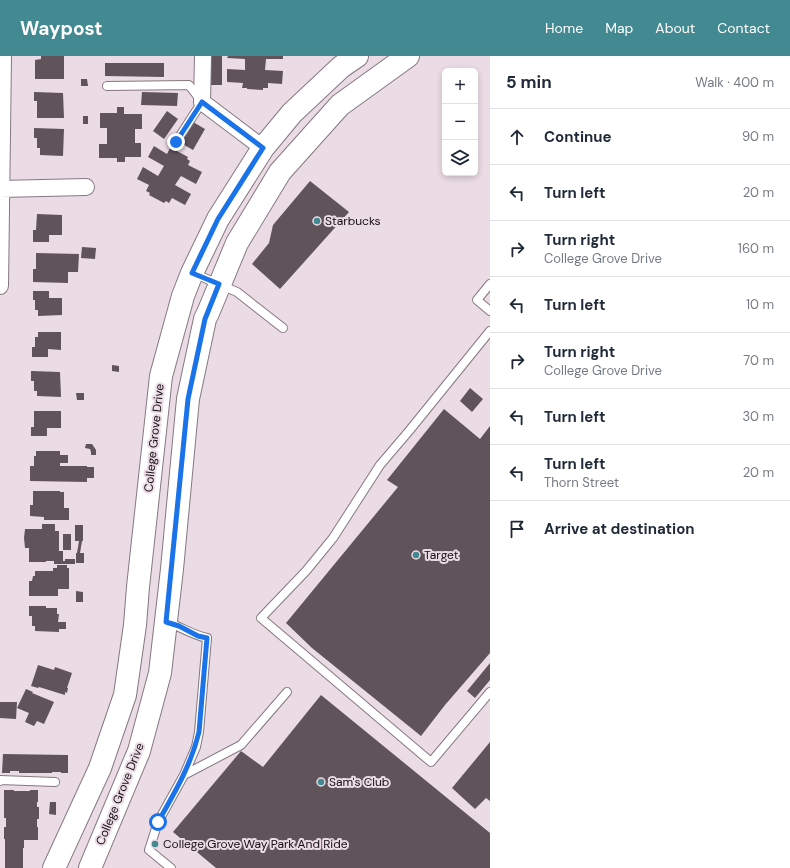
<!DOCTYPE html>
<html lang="en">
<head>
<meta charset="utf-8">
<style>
  :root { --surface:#fff; --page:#f2f2f3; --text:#1f2937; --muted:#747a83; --line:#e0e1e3; --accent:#428991 }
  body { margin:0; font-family:"DM Sans",sans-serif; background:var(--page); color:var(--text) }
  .controls { position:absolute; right:12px; top:12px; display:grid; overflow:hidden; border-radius:6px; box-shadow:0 2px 6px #0003 }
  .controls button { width:36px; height:36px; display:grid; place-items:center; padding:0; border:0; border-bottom:1px solid var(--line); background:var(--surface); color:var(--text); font:20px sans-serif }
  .stop { position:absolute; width:12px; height:12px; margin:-9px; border:3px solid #1a73e8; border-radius:50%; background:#fff }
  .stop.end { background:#1a73e8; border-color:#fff; box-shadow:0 1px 4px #0008 }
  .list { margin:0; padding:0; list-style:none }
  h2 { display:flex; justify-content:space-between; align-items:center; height:52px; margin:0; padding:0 16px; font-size:17px }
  h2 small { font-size:13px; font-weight:400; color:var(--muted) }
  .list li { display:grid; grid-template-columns:26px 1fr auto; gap:12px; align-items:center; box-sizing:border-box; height:56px; padding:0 16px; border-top:1px solid var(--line) }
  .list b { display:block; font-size:15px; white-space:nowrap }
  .list p { margin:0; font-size:13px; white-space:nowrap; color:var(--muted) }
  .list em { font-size:13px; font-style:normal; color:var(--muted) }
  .icon { flex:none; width:22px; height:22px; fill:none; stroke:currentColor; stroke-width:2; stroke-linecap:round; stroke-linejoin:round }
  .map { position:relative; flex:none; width:490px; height:812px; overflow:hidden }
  header { display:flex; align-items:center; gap:24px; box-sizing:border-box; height:56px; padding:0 20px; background:var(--accent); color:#fff }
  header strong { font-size:19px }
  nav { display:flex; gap:22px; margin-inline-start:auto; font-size:14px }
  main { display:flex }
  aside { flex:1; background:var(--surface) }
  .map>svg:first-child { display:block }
  .building { fill:#60535a }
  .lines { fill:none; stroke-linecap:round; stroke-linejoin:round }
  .service-casing { stroke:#867880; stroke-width:10 }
  .minor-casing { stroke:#867880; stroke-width:18 }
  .secondary-casing { stroke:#867880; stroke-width:24 }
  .service { stroke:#fff; stroke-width:8 }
  .minor { stroke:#fff; stroke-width:16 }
  .secondary { stroke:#fff; stroke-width:22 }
  .route { stroke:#1a73e8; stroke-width:5 }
  .poi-dot { fill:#428991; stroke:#ebdbe4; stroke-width:1.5 }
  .labels { text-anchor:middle; stroke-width:4; stroke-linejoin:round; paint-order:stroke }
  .poi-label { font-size:12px; fill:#130e11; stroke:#ebdbe4; text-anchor:start }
  .street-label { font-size:12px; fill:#130e11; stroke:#ebdbe4 }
</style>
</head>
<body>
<header>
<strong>Waypost</strong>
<nav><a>Home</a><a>Map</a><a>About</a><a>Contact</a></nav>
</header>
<main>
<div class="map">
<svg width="490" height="812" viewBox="0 0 490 812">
  <rect width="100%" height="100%" fill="#ebdbe4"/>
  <!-- building -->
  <path class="building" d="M41,0H64V23H35V4L41,3Z
    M209,0H222V29H208Z
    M228,0H283V3H266L265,14L283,15L282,28L268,27V32H263V34L247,33V32H242L243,27L227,26V13L245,14V3L227,2Z
    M105,7H164V21L105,20Z
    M81,23H87L88,30H81Z
    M34,36L63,37L64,62H37V45H34Z
    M142,36L178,37L177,50L141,49Z
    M117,51H124V58H142V73H135V87H141V101H125V106H117V102H99V88H107V72H100V57H117Z
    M167,55L178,63L164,83L153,75Z
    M83,60H88V68H83Z
    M193,66L205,73L193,94L181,87Z
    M34,72L64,73L63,100L40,99V92H37V82H34Z
    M154,90L167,98L170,92L174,95L175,94L188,101L187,103L190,105L188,109L202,116L196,128L181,120L175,129L191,138L185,149L172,142L169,147L166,145L164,147L149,139L150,137L146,135L149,129L137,123L143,111L158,120L164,110L148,101Z
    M310,125L349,156L280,233L252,208L269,187L273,169Z
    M37,158L62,159V179H49V186H33V174H36Z
    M82,191L96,192L95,203L81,202Z
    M36,197L79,198L78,216H68V227L33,226V213H36Z
    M33,235H49V242H62V259L38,260V254H35V244H33Z
    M38,276H61V294L48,293V301H32V291H35V281H38Z
    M112,309L119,310V316L112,315Z
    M31,315L60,316L61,341L37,340V335H34V325H31Z
    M470,332L483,343L472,356L460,345Z
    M76,337H84V344H77Z
    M444,353L480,383L490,370V597L445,649L421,680L312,592L286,567L398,431L387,424Z
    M34,355H61V372H47V380H31V371H34Z
    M86,388H92L96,394V399H91V396L90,393L85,392Z
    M36,395H60V399H68V407H60V410H87V411H94V422H87V426L30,425V410H34V400H36Z
    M33,435H60V436H64V452H69V464H44V461L30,460V449H33Z
    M42,468H55V475H59V495H63V505H65V503H75V508H54V505H46V506H29V492H25L24,482L25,473H42Z
    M75,469H83V485H82L80,497H84V507H76V497H77L79,485H75Z
    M63,478H71V494H63Z
    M57,509H67V512H69V533H58V540H29V525H32L33,520H35V515H53V512H57Z
    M76,535L83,536V546H76Z
    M29,550H46V552H57V558H59L58,566H66V573H59V576L35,575V570H32V560H29Z
    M490,607V624L475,642L467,635Z
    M38,609L54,614L55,611L72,617L67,632H68L67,637L65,636V639L39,631L38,632L31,630Z
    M26,633L33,636L32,637L54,646L44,668L37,665L34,670L25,666L29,657L17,652Z
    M321,639L490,777V812H216L173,776L241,695L263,711Z
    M0,646H17L16,663L0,662Z
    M490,686V745L486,742L475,753L452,732Z
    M3,698L68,699V717H61V716H52V717H19V715H10V717H2Z
    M4,734H14V735H30V734H38V746H37V751H39V763H37V771H38V784H24V792H23V812H5V783H4V771H6V762H4Z
    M50,746H56V759L49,758Z"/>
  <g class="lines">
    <defs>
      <path id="service" d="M107,30L189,29L202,46L176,86
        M193,217L237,236L283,272
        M490,228L477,244L490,255
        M490,275L409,375L380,409L333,482L306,515L261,562L431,706L490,636
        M167,566C181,571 193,579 207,582L199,676L196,691L184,719L158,766L149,794L171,812
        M184,719L241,689L287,636
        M0,725V724L55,726"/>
      <path id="minor" d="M203,0L202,46L263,92
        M0,133L86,131
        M0,230L3,0"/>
      <path id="secondary" d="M54,812L100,712L125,639L135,569L138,531L161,320L183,240L192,217L218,163L263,92L292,57L341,11L357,0
        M90,812L139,695L160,617L172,513L188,343L205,263L208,257L237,187L280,116L340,49L408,0"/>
    </defs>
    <!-- service casing -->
    <use href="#service" class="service-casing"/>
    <!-- minor casing -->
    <use href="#minor" class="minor-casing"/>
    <!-- secondary casing -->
    <use href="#secondary" class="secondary-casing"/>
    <!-- service -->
    <use href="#service" class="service"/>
    <!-- minor -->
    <use href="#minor" class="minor"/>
    <!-- secondary -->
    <use href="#secondary" class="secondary"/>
  </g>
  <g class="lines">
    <!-- route -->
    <path class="route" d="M158,766C175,736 191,709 199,676L207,582L198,580L179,570L166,566L188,343L205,263L219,228L192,217L218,163L263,92L202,46L176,86"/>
  </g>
  <!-- markers -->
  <g class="poi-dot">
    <circle cx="317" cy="165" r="4"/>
    <circle cx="416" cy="499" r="4"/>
    <circle cx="321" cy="726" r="4"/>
    <circle cx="155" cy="788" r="4"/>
  </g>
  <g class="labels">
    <!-- poi labels -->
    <g class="poi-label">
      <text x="325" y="169">Starbucks</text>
      <text x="424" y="503">Target</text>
      <text x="329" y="730">Sam's Club</text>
      <text x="163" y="792">College Grove Way Park And Ride</text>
    </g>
    <!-- street labels -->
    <g class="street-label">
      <text transform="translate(154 382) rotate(-84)" y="4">College Grove Drive</text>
      <text transform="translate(120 738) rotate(-68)" y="4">College Grove Drive</text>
    </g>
  </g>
</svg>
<div class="controls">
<button>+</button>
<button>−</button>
<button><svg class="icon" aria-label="layers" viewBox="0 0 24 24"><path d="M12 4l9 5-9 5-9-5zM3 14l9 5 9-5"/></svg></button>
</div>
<div class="stop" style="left:158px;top:766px"></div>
<div class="stop end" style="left:176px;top:86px"></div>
</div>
<aside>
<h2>5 min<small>Walk · 400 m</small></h2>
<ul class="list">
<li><svg class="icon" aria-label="ahead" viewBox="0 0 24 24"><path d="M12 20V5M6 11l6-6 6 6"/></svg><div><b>Continue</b></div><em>90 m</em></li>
<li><svg class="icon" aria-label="left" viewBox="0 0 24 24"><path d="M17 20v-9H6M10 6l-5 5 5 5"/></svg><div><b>Turn left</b></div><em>20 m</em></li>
<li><svg class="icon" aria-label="right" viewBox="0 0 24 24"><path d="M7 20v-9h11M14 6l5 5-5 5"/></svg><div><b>Turn right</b><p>College Grove Drive</p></div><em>160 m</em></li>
<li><svg class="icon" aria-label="left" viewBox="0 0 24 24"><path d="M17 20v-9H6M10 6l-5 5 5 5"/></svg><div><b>Turn left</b></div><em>10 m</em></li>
<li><svg class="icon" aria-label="right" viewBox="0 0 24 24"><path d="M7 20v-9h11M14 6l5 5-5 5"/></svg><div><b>Turn right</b><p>College Grove Drive</p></div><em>70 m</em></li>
<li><svg class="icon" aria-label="left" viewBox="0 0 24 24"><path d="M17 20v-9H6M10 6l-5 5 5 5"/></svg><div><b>Turn left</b></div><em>30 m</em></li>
<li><svg class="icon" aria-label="left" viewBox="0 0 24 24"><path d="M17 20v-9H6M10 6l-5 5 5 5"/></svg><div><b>Turn left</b><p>Thorn Street</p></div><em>20 m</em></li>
<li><svg class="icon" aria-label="arrive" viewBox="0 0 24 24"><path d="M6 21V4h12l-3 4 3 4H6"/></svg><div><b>Arrive at destination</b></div></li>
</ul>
</aside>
</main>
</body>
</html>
